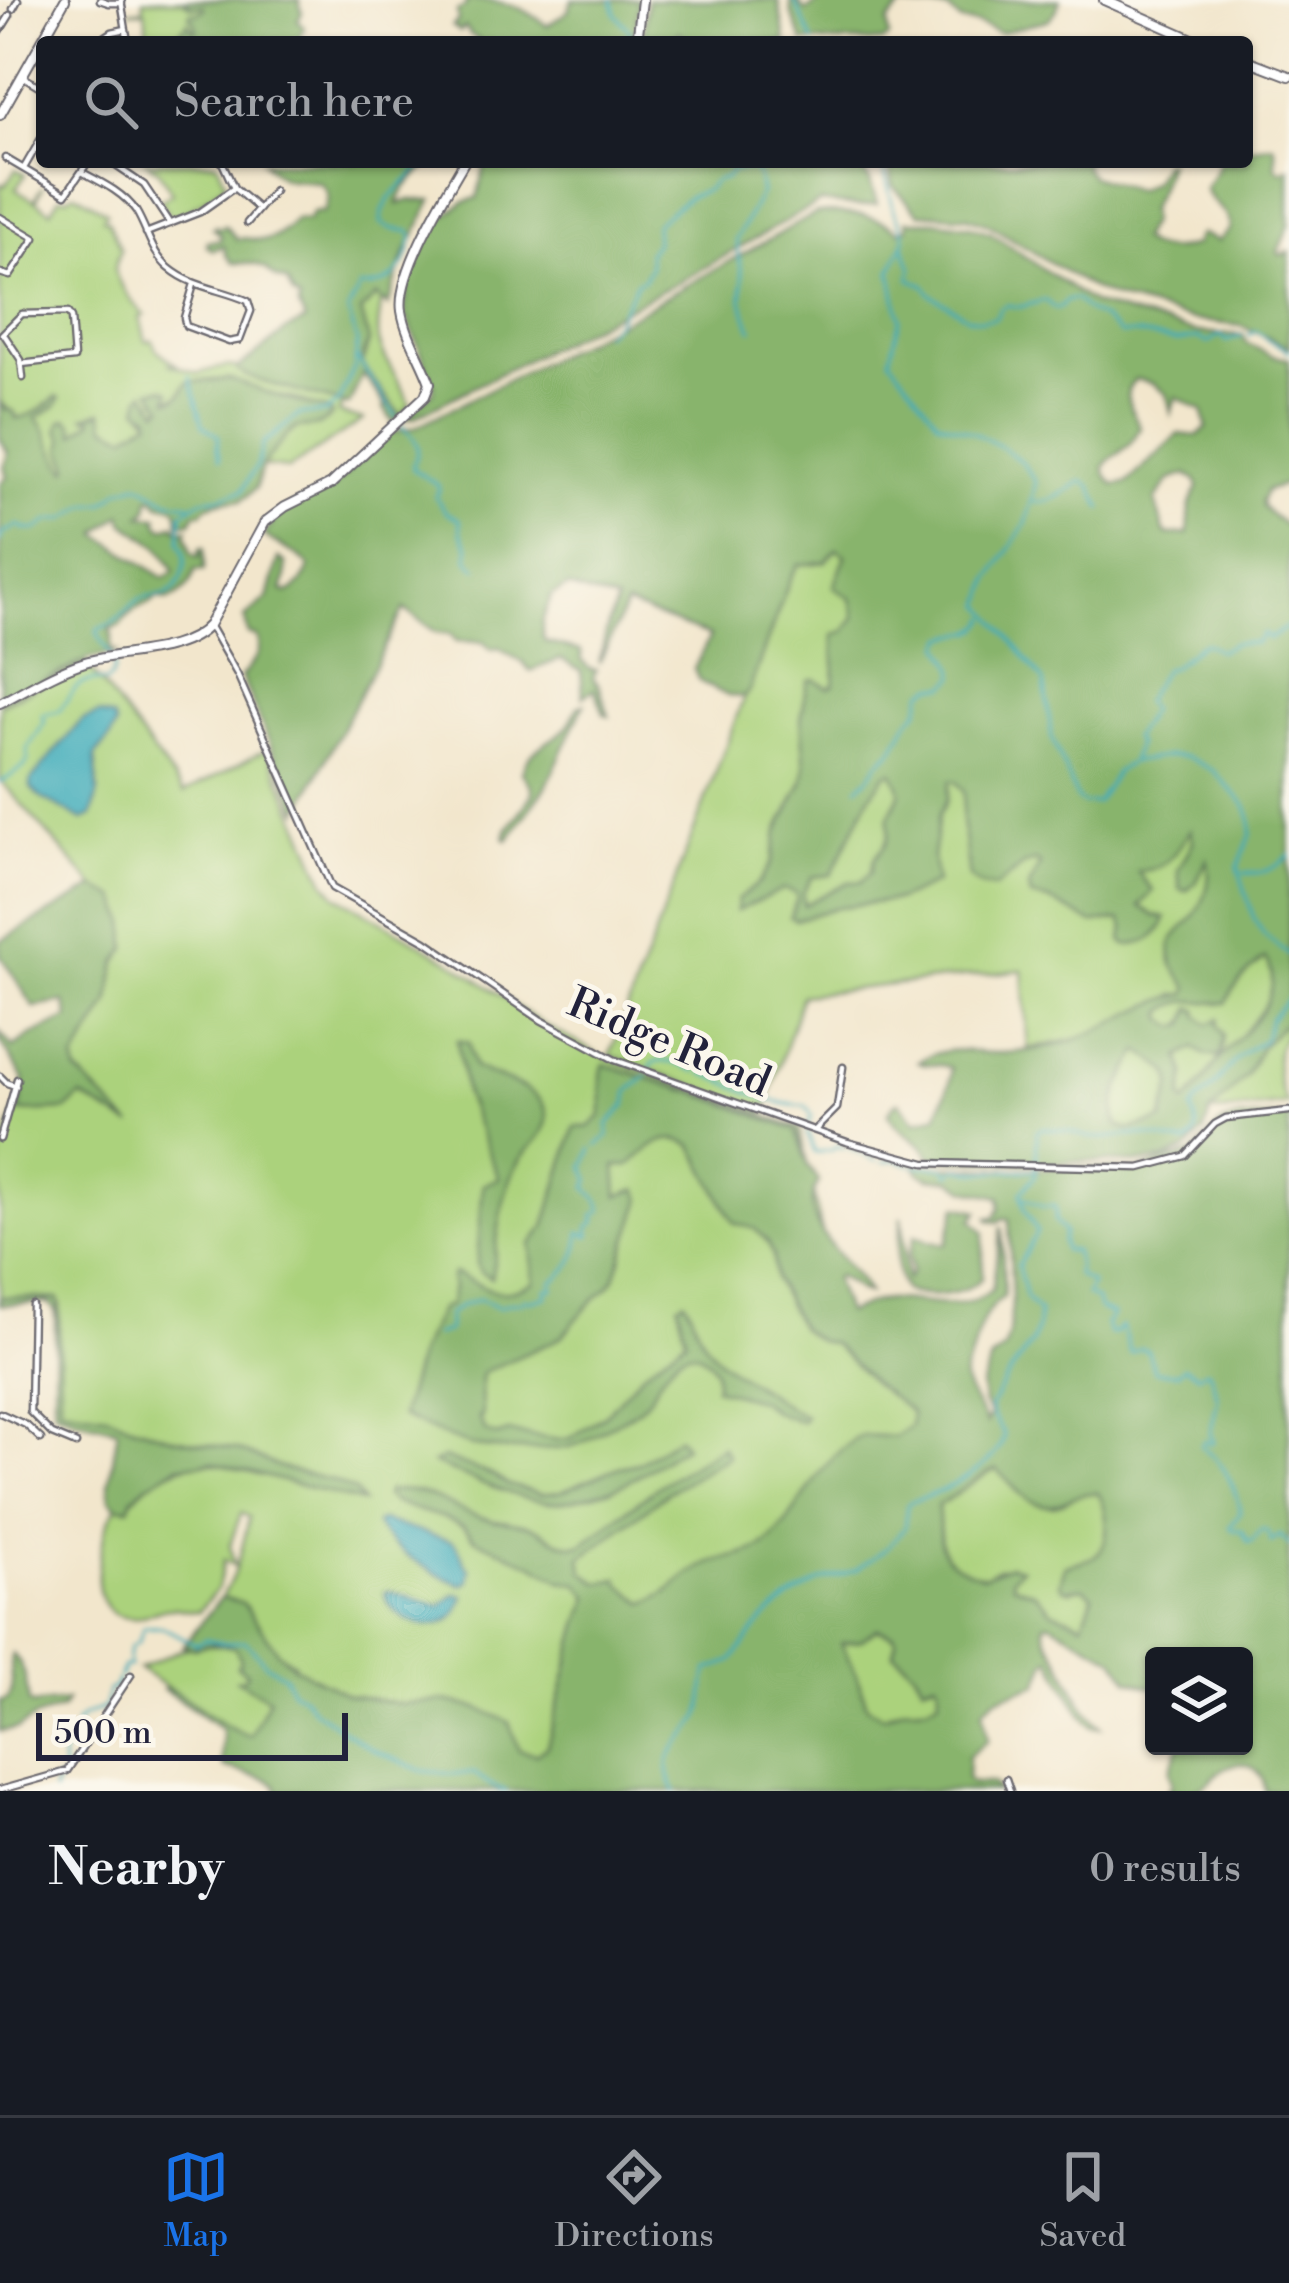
<!DOCTYPE html>
<html lang="en">
<head>
<meta charset="utf-8">
<style>
  :root { --surface:#171b24; --page:#242831; --text:#f1f3f6; --muted:#9ea1a6; --line:#363941; --accent:#1a73e8 }
  body { margin:0; font-family:"Libre Bodoni",serif; background:var(--page); color:var(--text) }
  .controls { position:absolute; right:36px; bottom:36px; display:grid; overflow:hidden; border-radius:12px; box-shadow:0 3px 9px #0004 }
  .controls button { width:108px; height:108px; display:grid; place-items:center; padding:0; border:0; border-bottom:3px solid var(--line); background:var(--surface); color:var(--text); font:60px sans-serif }
  .scale { position:absolute; left:36px; bottom:30px; width:312px; box-sizing:border-box; padding-left:12px; border:6px solid #22223b; border-top:0; font-size:33px; line-height:42px; white-space:nowrap; color:#22223b; -webkit-text-stroke:9px #fbf7ec; paint-order:stroke }
  .list { margin:0; padding:0; list-style:none }
  h2 { display:flex; justify-content:space-between; align-items:center; height:156px; margin:0; padding:0 48px; font-size:51px }
  h2 small { font-size:39px; font-weight:400; color:var(--muted) }
  .icon { flex:none; width:66px; height:66px; fill:none; stroke:currentColor; stroke-width:2; stroke-linecap:round; stroke-linejoin:round }
  .map { position:relative; flex:none; width:1289px; height:1791px; overflow:hidden }
  .search { position:absolute; background:var(--surface); box-shadow:0 3px 9px #0004; left:36px; right:36px; top:36px; height:132px; display:flex; align-items:center; gap:30px; box-sizing:border-box; padding:0 42px; border-radius:12px; color:var(--muted); font-size:45px }
  .sheet { height:324px; background:var(--surface) }
  nav { display:flex; justify-content:space-around; align-items:center; box-sizing:border-box; height:168px; border-top:3px solid var(--line); background:var(--surface); font-size:33px; color:var(--muted) }
  nav a { display:grid; justify-items:center; gap:6px }
  nav .on { color:var(--accent) }
  .map>svg:first-child { display:block }
  .green { fill:#abd27c; stroke:#667a5c; stroke-width:3 }
  .forest { fill:#88b46c; stroke:#556b54; stroke-width:3; fill-rule:evenodd }
  .water { fill:#3cabb9; stroke:#2f667a; stroke-width:3 }
  .lines { fill:none; stroke-linecap:round; stroke-linejoin:round }
  .stream { stroke:#3cabb9; stroke-width:3 }
  .street-casing { stroke:#6b676e; stroke-width:9 }
  .secondary-casing { stroke:#6b676e; stroke-width:12 }
  .street { stroke:#fff; stroke-width:4.5 }
  .secondary { stroke:#fff; stroke-width:8 }
  .labels { text-anchor:middle; stroke-width:10; stroke-linejoin:round; paint-order:stroke }
  .street-label { font-size:42px; fill:#22223b; stroke:#fbf7ec }
</style>
</head>
<body>
<div class="map">
<svg width="1289" height="1791" viewBox="0 0 1289 1791">
  <rect width="100%" height="100%" fill="#fbf7ec"/>
  <filter id="ink" filterUnits="userSpaceOnUse"><feTurbulence type="fractalNoise" baseFrequency=".00833" numOctaves="2"/><feDisplacementMap in="SourceGraphic" scale="24" xChannelSelector="R" yChannelSelector="G"/><feConvolveMatrix kernelMatrix="1 2 1 2 8 2 1 2 1" color-interpolation-filters="sRGB"/></filter>
  <filter id="wash" filterUnits="userSpaceOnUse"><feTurbulence type="fractalNoise" baseFrequency=".004" numOctaves="4" result="noise"/><feDisplacementMap in="SourceGraphic" scale="48" xChannelSelector="R" yChannelSelector="G"/><feGaussianBlur stdDeviation="2.7" result="paint"/><feColorMatrix in="noise" values="0 0 0 0 0 0 0 0 0 0 0 0 0 0 0 0 0 1.4 0 .05"/><feComposite in="paint" operator="in"/></filter>
  <g filter="url(#wash)">
    <rect width="100%" height="100%" fill="#f2e6cc"/>
    <!-- green -->
    <path class="green" d="M143,0H206L222,42H153L147,33L133,42L131,34L147,31L145,11H128L144,9Z
      M146,162H217L226,183L202,202L172,218L160,201L172,193L158,170Z
      M16,169L25,175L16,189L34,200L43,186L36,201L51,211L60,197H67L75,193L107,212L103,218L108,220L121,249C119,256 115,263 115,270C116,282 136,307 145,315L140,317L146,341L152,340L156,349L177,365L168,364L198,373L228,366L238,368L244,375L262,381L333,400L342,405L339,413L363,420L288,469L262,466L281,441L296,428L328,420L331,412L294,399L262,393L230,379L187,382L179,396L167,399L170,391L163,406L159,410L145,393L143,412L152,420L126,436L106,426L94,415L87,416L92,418V421L73,435L68,419L61,421L70,466L67,471L56,459L35,418L56,405V397L34,414L20,419L0,402V184L5,186Z
      M376,295L381,300C381,313 376,328 379,340C384,363 403,383 410,404L401,416L362,365L369,341L361,311Z
      M818,483L1289,595V944L1173,963L1189,988L1187,994L1175,995L1082,1038L1028,1049L1023,970L802,995L765,1112L610,1055L744,697Z
      M86,663L184,793L267,749L325,882L336,895L457,965L539,1022L606,1058L799,1128L843,1328L944,1387L748,1658L590,1593L546,1791L248,1736L216,1720L139,1669C175,1651 195,1640 235,1647L247,1673L245,1678L269,1698L268,1705L294,1663L212,1612C234,1583 242,1553 249,1517L241,1513L230,1545L234,1565L224,1560L218,1588L199,1611C187,1613 182,1607 171,1608C158,1608 145,1617 134,1618C100,1619 95,1588 99,1562C103,1540 104,1526 117,1507L129,1508C134,1494 143,1488 155,1480C195,1455 215,1461 258,1475L260,1467L56,1409L60,1304L0,1302V1155L16,1111L24,1079L21,1112L81,1096L126,1122L76,1072L75,1060L109,1003L117,962L127,948L117,899L95,887L0,780V705Z
      M1266,958C1289,999 1244,1030 1221,1058C1208,1073 1200,1090 1185,1103L1182,1098L1186,1074L1179,1058L1195,1048L1208,1024L1199,1016L1189,1019L1180,1027L1172,1026L1164,1018V1012C1181,997 1199,1000 1220,1004L1241,976Z
      M1289,1018C1289,1034 1278,1041 1277,1056C1275,1071 1280,1093 1288,1104L1210,1113L1246,1076L1261,1047Z
      M1140,1050L1170,1072L1172,1083L1162,1120L1129,1130L1118,1125C1107,1102 1128,1071 1140,1050Z
      M997,1469L1019,1493L1054,1506L1085,1492L1098,1493C1108,1509 1113,1544 1093,1557C1086,1561 1073,1562 1065,1566L1060,1584L1070,1591L1083,1588L1093,1595L1083,1624L1053,1611L1035,1593L1013,1585L1012,1578L1020,1569L998,1568L983,1577C934,1560 942,1551 938,1505C959,1494 975,1478 997,1469Z
      M877,1629L894,1636L897,1641L894,1653L914,1670L923,1685L935,1680L939,1685V1699L928,1706L905,1707L882,1716L867,1706L856,1673L840,1642L861,1640Z"/>
    <!-- forest -->
    <path class="forest" d="M182,0H299L302,13L298,20L305,28L300,36V42H180L184,38L179,33L188,22L192,30H197L194,20L189,16L190,13H199L204,9L203,6L192,7Z
      M466,0C500,0 522,4 547,26L568,11L572,0H639L635,31L630,42H477L478,39L471,35L465,27L460,32L452,26L458,21L457,11L465,7Z
      M647,0H778L786,42H685L686,38L679,32L667,42H643Z
      M790,0H800V6L807,11L821,0H1060L1056,11L1048,20L1000,33L978,24L961,22L949,10L902,7L888,22L889,38L882,42H803L791,13Z
      M1272,145L1275,147L1276,167L1281,171L1289,168V225L1278,252L1280,255L1289,252V347L1241,326L1194,320L1114,298L1093,289L988,224L968,217L919,213L893,186L889,162H1086L1084,166L1091,176L1136,190L1153,181L1163,162H1168L1160,187L1149,209L1150,223L1140,239C1152,253 1179,251 1196,244L1197,238L1201,234L1218,241L1230,229C1229,209 1210,205 1205,189L1219,164L1218,162H1247V149Z
      M263,162H433C419,174 401,186 398,204L410,200H432L403,259L388,306L376,296L361,311L369,341L363,354L362,365L401,416L393,423L384,408L386,406L363,374L349,405H346C311,393 271,388 238,371V368L287,330L305,321C304,313 296,308 300,300L293,295L287,282L276,278L265,268L255,264L233,263L226,255L224,246L213,250L207,246V241L220,240L221,235L213,228L215,226L219,228L225,226L237,239C249,236 253,241 265,240C276,239 289,228 295,219L308,220L313,212H324C328,198 331,195 320,183C289,175 290,190 263,162Z
      M486,162H855L870,181L877,204L860,206L820,202L686,278L415,417L405,419L433,392L434,385L404,311L408,285L433,226L463,202L477,198Z
      M817,213C847,213 874,212 900,231L908,228L907,221H935L970,226L991,233L1094,304L1195,332L1243,335L1246,343L1273,356L1289,359V483L1266,491L1261,502L1263,508L1289,528V1018L1261,1047L1246,1076L1210,1113L1204,1131L1188,1149L1163,1160L1139,1163L1086,1161L1025,1164L937,1159L931,1158C921,1138 898,1133 888,1114L894,1104L899,1102L916,1121L938,1115C942,1099 952,1084 951,1068C940,1062 928,1068 918,1061C954,1043 964,1053 1000,1053C1018,1053 1039,1049 1056,1045C1103,1035 1141,1001 1187,994L1189,988C1184,981 1176,972 1173,964C1163,937 1184,931 1195,915C1206,899 1212,878 1207,860L1196,883L1186,891L1180,889L1178,870L1193,842L1190,830C1184,841 1170,863 1157,868C1151,870 1144,870 1138,872L1153,891L1140,906L1155,916L1166,918C1160,937 1145,945 1126,945L1122,940L1124,928L1121,920L1092,923L1051,901L1031,897L1029,887L1040,864L1035,861L1024,865L995,888L981,886L969,878L962,819L964,792L956,782L950,781L947,800L939,815L933,857L936,883L898,900L838,907L796,920L790,917L797,899L796,893L784,889L736,911L738,899L759,883L772,862L778,831L803,782L805,768L801,719L808,681L814,679L828,687L834,685C836,667 833,651 834,635L845,631L855,617L851,599L834,587L846,556L837,549L825,562L798,565L790,579L749,691L744,697L728,696L699,681L694,669L710,636L626,605L599,663L608,624L617,602L568,587L552,595C546,611 537,626 545,642L581,651L582,661L590,669L596,670L593,678L599,685L609,716L604,714L595,689L583,696L581,671L561,659L530,671L522,662L498,648L492,650L483,642L456,641L451,634L436,632L404,609L299,811L241,677C251,664 265,653 257,637L248,634L245,618L268,598L279,558L286,563V579L282,590L288,593C300,587 306,579 309,566C298,552 278,547 264,535L280,514L333,487L389,433L415,427L520,374L633,315ZM1136,379L1154,384L1167,395L1171,413L1176,397L1202,410L1207,428L1197,436L1179,434L1127,483L1115,485C1091,464 1114,459 1129,445C1135,439 1136,435 1140,427C1133,411 1118,393 1136,379ZM1187,474L1196,481L1198,487L1190,505L1188,534L1168,535L1164,531L1155,500L1170,480ZM892,772C907,797 899,793 889,817C887,823 890,830 888,837C885,852 872,852 871,872L861,882H848L804,905L803,893L812,877L831,875L870,796L886,774ZM1266,958C1289,997 1243,1031 1221,1057C1208,1073 1200,1089 1185,1103L1182,1098L1186,1074L1180,1057L1195,1048L1205,1055L1217,1057L1221,1053L1224,1035L1218,1025L1219,1019L1208,1024L1199,1016L1198,1010L1192,1008L1186,1024C1176,1029 1171,1025 1164,1018V1012C1184,994 1203,1004 1226,1003C1236,982 1247,972 1266,958ZM1140,1051L1169,1072L1172,1083L1163,1120L1129,1130L1118,1125C1107,1102 1127,1071 1140,1051Z
      M230,379C260,390 294,403 327,409L332,416L318,426L296,428L286,436L262,466L256,488L241,501C227,500 208,500 202,513H196L191,522L179,524L178,512L174,507L159,504L154,498H149L148,509L141,516L158,517V523L163,528L174,525L179,530L188,529L186,533L192,553L199,557L200,548H204V570H195C191,587 183,594 167,600L158,597L150,604C137,606 128,614 121,625L109,629L112,635L111,649L117,652L89,659L0,701V483L7,476L4,467L8,453L0,438V402L7,410L14,411L16,418C31,416 45,408 56,397L60,398L56,406L36,418C49,428 50,453 67,470L70,466L62,450L64,439L58,430L61,421L66,419L73,424L75,434L92,421V418L84,417L102,411L106,426L126,435L151,420L150,415L138,408L141,396L145,392L159,410L163,406L151,390L165,388L170,391L168,399C179,401 184,391 187,382ZM122,514L124,523L159,547L174,570L173,573L164,578L99,535V532Z
      M584,704L546,787L508,840L505,839L507,830L533,794L532,787L522,772C527,753 540,747 555,737C567,730 573,718 578,706Z
      M95,887L117,898L126,921L127,948L117,962L109,1003L75,1060L76,1071L132,1126L81,1096L66,1110L20,1112L24,1079L0,1041V1032L13,1048L30,1036L69,1018L65,1002L34,1007L0,955V941Z
      M457,1040L468,1042L474,1067C493,1078 539,1087 546,1110C552,1131 530,1145 521,1159C499,1189 499,1243 491,1278L480,1272L477,1263L483,1185L499,1178L466,1097Z
      M604,1064L716,1100L795,1130L808,1166L819,1182C791,1220 852,1262 868,1293L860,1291L838,1276L834,1278L846,1313C862,1308 873,1299 891,1300C927,1300 962,1315 992,1290L1002,1227L1004,1297C984,1308 978,1333 972,1353C970,1363 962,1369 964,1380C967,1393 980,1410 986,1423L990,1414L984,1405L981,1386L991,1360L1005,1348L1009,1334L1012,1304L1009,1219L1003,1218L998,1222L990,1221L988,1218L995,1217L1000,1208V1197L967,1190L952,1180L929,1178L920,1173L915,1165L1018,1170L1078,1167L1137,1171L1193,1153L1220,1124L1235,1119L1289,1116V1791H1265C1263,1767 1243,1756 1222,1770C1213,1776 1209,1786 1198,1789C1189,1791 1177,1791 1168,1791L1173,1783L1170,1771L1179,1746H1244V1656H1154V1688L1129,1680L1115,1659L1051,1623L1044,1624C1045,1640 1053,1646 1060,1660C1074,1685 1080,1707 1102,1727C1099,1727 1096,1728 1093,1726C1084,1723 1056,1669 1051,1658L1047,1661L1038,1684L996,1698L983,1709L988,1740L968,1756L967,1780L973,1783H992L999,1791H277L276,1785L266,1779L224,1767C218,1754 226,1741 221,1728L163,1689L166,1687C194,1701 217,1723 246,1735H251L269,1698L237,1680L245,1678L247,1673L237,1666L241,1660L235,1647L213,1643L194,1648L183,1646L221,1597L243,1603L279,1653L295,1667L348,1695L402,1704L445,1701L478,1708L509,1722L519,1750L536,1754L547,1746L579,1624L590,1597L578,1583L561,1581L536,1566L475,1539L464,1527L444,1518L397,1504L386,1497L388,1491C428,1486 444,1506 480,1517C495,1522 512,1521 528,1525C548,1531 556,1547 581,1545L657,1487L722,1446L728,1456L670,1491L581,1558L583,1571L599,1583L619,1579L621,1585L645,1603C671,1596 683,1573 708,1564C731,1555 757,1556 775,1536C805,1504 819,1459 859,1437C868,1433 885,1437 895,1437L910,1426L911,1412L873,1383L832,1343L818,1341L800,1328L775,1280L773,1255L768,1242L755,1229L734,1223L693,1146C664,1129 649,1149 629,1166H616L618,1196L637,1189L642,1199L614,1280L608,1288L593,1300L563,1335L552,1342L483,1372L481,1378L482,1417L479,1418L485,1431L496,1436L509,1432L558,1440L571,1438L607,1413L644,1371L686,1339L678,1304L685,1300C693,1314 697,1331 705,1343C723,1368 742,1375 765,1391C779,1400 789,1409 805,1416L801,1422L773,1411L759,1400L715,1388C715,1384 716,1374 715,1370C711,1360 696,1348 685,1353C665,1361 657,1389 644,1403C633,1416 618,1420 605,1429C594,1436 585,1443 572,1446C552,1452 490,1451 470,1445C447,1439 424,1426 401,1416L419,1352L441,1308L450,1305L453,1286L451,1278L454,1273C489,1287 495,1302 534,1282L531,1245L545,1227L575,1127H589L601,1116C605,1100 597,1077 604,1064ZM997,1469C1014,1488 1033,1514 1061,1503C1074,1497 1083,1492 1098,1493C1108,1510 1113,1544 1093,1557C1085,1562 1073,1562 1065,1566L1060,1584L1064,1589L1084,1588L1093,1595L1083,1623L1053,1611L1035,1593L1013,1585L1012,1578L1021,1568L1010,1565L983,1576C934,1560 941,1550 938,1505C959,1494 975,1478 997,1469ZM877,1629L894,1635L897,1641L894,1652L914,1670L923,1685L936,1681L939,1685V1699L928,1706L905,1707L883,1716L867,1706L856,1673L841,1643L861,1640Z
      M957,1206L979,1211L972,1220L984,1232L982,1278C962,1297 930,1299 905,1291C890,1266 900,1243 902,1216L907,1279L912,1272L909,1255L915,1235L930,1242L946,1244Z
      M0,1297L58,1299L60,1407L106,1414L131,1425L174,1438L238,1450L288,1470L331,1480L355,1491L362,1502L211,1462L178,1466L140,1490L133,1497L129,1508L117,1507L110,1499L109,1484L118,1429L77,1419L54,1410L55,1311L48,1302L0,1305Z
      M678,1437L685,1446C661,1460 638,1479 612,1489C601,1493 570,1501 558,1502C525,1504 463,1476 433,1463L444,1458L492,1475L508,1485L542,1494L559,1492L619,1467L639,1463Z
      M12,1654C27,1666 26,1685 29,1703L32,1705L66,1701L62,1709L34,1718L18,1729L0,1731V1701L7,1699C17,1686 6,1668 12,1654Z"/>
    <!-- water -->
    <path class="water" d="M99,714L113,718L116,726L110,738L95,756L98,792L92,816L83,820L40,797L31,788V780L82,720Z
      M382,1521L452,1541C463,1549 460,1561 470,1569L469,1581L462,1585C432,1572 394,1553 376,1525L377,1522Z
      M389,1591L440,1606L456,1594L464,1596C460,1606 457,1616 448,1621C425,1634 389,1616 384,1592Z"/>
    <g class="lines">
      <!-- stream -->
      <path class="stream" d="M612,0L616,14L630,31L628,42
        M794,0L813,42
        M882,162L894,210L904,232L905,240L891,271L900,318L890,359L938,421L970,431L1000,446L1022,462L1036,482L1026,524L991,578L983,604L1044,681L1052,738L1077,799L1083,804L1097,803L1116,772L1131,762L1171,756L1187,757L1214,771L1247,807L1251,819V834L1238,867L1253,916L1264,935L1289,955
        M903,244L912,269L910,279L925,285L930,294L968,317L982,320L996,318L1000,309L1007,305L1020,307L1045,300L1054,308H1059L1066,301L1075,299L1087,311L1102,318L1120,334H1138L1177,341L1199,338L1208,343L1220,335L1227,341L1242,336
        M752,330L742,301L743,279L736,240L761,193L758,176L753,170
        M604,334L615,323L637,282L644,279L650,266L648,253L656,242L655,224L688,197L706,190L715,181L726,178L731,171L753,169L765,162
        M1249,335L1256,331C1262,334 1263,339 1269,341C1277,345 1282,345 1289,352
        M357,358L396,416
        M190,376L203,425L219,436L217,448L220,459
        M401,425C411,436 423,443 415,460
        M413,463V469L438,485L439,491L435,496L446,512L460,520L461,533L469,548L468,559L478,569
        M1035,502C1053,504 1068,490 1082,481L1091,486L1102,508
        M0,541L2,534L19,525L25,529L36,530L49,521L66,519L87,505L105,503L120,490L139,484L169,501L190,504
        M1132,759L1137,744L1133,738L1150,710L1144,701L1164,669L1171,668L1200,644L1206,643L1219,651L1234,643H1256L1263,634L1269,639L1289,626
        M0,783L24,767L28,760V748L45,722L42,715L59,711C75,689 77,677 107,682C127,659 100,650 97,630C103,627 110,625 115,621C123,616 129,607 138,601C147,595 157,598 167,594C185,585 190,556 180,542L182,513L204,499L222,497L242,491L257,465L263,444L300,414L325,413L338,402L355,367L357,342L348,311L360,287C392,289 408,266 413,236L409,231L393,229L381,223C381,196 410,183 425,162
        M858,787L869,777L879,762L893,750L908,722L919,710L923,692L933,686H946L956,676L955,668L942,645L945,638C960,630 978,638 988,618
        M1244,873C1262,875 1278,868 1289,855
        M650,1068L653,1063L659,1061L675,1063L697,1071
        M703,1073C738,1086 768,1105 806,1106L812,1116L808,1125
        M807,1132L815,1153L832,1150L837,1146L845,1148
        M597,1146L608,1136V1125L627,1104L629,1091L647,1076
        M850,1149L877,1161
        M884,1162L896,1159L910,1165
        M915,1166L944,1167L950,1174L958,1168L977,1172L1036,1170
        M1023,1197L1044,1207L1054,1206L1056,1209L1055,1222L1064,1232L1062,1241L1064,1250L1074,1251L1078,1265L1077,1275L1091,1283L1087,1295L1097,1300L1099,1309L1113,1315L1106,1324L1109,1333L1115,1334L1122,1326L1130,1353L1141,1348L1148,1351L1154,1371L1177,1373L1185,1367L1198,1375L1206,1370L1210,1373L1218,1398L1210,1434L1214,1442L1211,1444L1205,1441L1201,1446C1205,1451 1211,1454 1216,1459C1228,1472 1238,1495 1240,1513L1230,1527L1234,1530H1242L1248,1542L1252,1541L1262,1529L1269,1533L1271,1542L1280,1535L1289,1545
        M435,1335L448,1331V1315L462,1305L479,1299L499,1307L509,1303L522,1302L525,1298L530,1301L547,1296L546,1289H553L552,1282C569,1272 581,1252 580,1232L590,1236L589,1227L596,1221L594,1215L602,1211L599,1201L587,1188L590,1180L584,1166L592,1149
        M120,1676L123,1667L130,1666L128,1659L130,1647L138,1643L144,1627H162L196,1644L206,1639L224,1643L245,1641L267,1665L284,1675L292,1691L304,1697L314,1710L373,1750L421,1770L452,1774L474,1773L491,1785L506,1791
        M63,1770L62,1755L75,1738L76,1723L84,1716L105,1707L108,1690L115,1688L118,1680
        M53,1791L59,1778
        M676,1791C652,1753 687,1744 700,1716C707,1700 703,1685 708,1670L732,1661L763,1620L790,1598L820,1581L856,1570L888,1547L904,1528L907,1505L910,1502C939,1494 1000,1467 1004,1434L992,1416L990,1407L1010,1373L1032,1343L1038,1325L1039,1312L1026,1298L1018,1266L1037,1232L1025,1210L1021,1193L1036,1175L1037,1131L1043,1128C1049,1130 1055,1129 1062,1130C1075,1131 1082,1138 1100,1138C1116,1138 1132,1133 1149,1136C1162,1138 1173,1143 1187,1143C1201,1135 1197,1123 1192,1110C1197,1099 1204,1097 1212,1088C1228,1070 1240,1051 1263,1041L1270,1019L1289,998"/>
    </g>
  </g>
  <g filter="url(#ink)">
    <g class="lines">
      <defs>
        <path id="street" d="M100,0L109,3H122
          M121,0L128,42
          M13,9L18,0
          M0,31L10,15
          M97,42L112,32L126,29
          M22,76L42,88
          M5,158L66,194L88,162
          M110,162L144,185L170,224
          M222,162L234,188L259,209
          M24,168L42,137
          M82,172C101,182 124,193 136,211C148,231 151,253 169,268C193,288 222,289 248,301L251,311L240,340L229,342L186,326L184,318L194,284
          M0,217L35,238L10,276L0,273
          M247,223L274,191
          M146,233L200,212L234,188
          M2,334L22,314L68,313L71,318L74,358L21,364
          M5,336L21,360L23,378
          M209,625L237,674L332,888L426,941L541,1020L615,1060L847,1142L925,1163L1140,1168L1185,1156L1215,1124L1226,1118L1289,1111
          M0,1076L7,1083L16,1086
          M815,1130L837,1108L843,1067
          M0,1139L17,1079
          M32,1305L30,1412L52,1434L76,1444
          M0,1413L26,1425L41,1439
          M1006,1779L1010,1791
          M0,1790L67,1771L131,1675"/>
        <path id="secondary" d="M1104,0L1199,42
          M637,42L642,0
          M1247,60L1289,76
          M0,115L65,0
          M0,703C27,689 56,671 85,662C121,651 183,655 209,625L265,522L285,507L331,484L425,396L430,383C422,360 406,336 402,311C396,274 445,195 464,162"/>
      </defs>
      <!-- street casing -->
      <use href="#street" class="street-casing"/>
      <!-- secondary casing -->
      <use href="#secondary" class="secondary-casing"/>
      <!-- street -->
      <use href="#street" class="street"/>
      <!-- secondary -->
      <use href="#secondary" class="secondary"/>
    </g>
  </g>
  <g class="labels">
    <!-- street labels -->
    <g class="street-label">
      <text transform="translate(670 1041) rotate(23)" y="15">Ridge Road</text>
    </g>
  </g>
</svg>
<div class="controls">
<button><svg class="icon" aria-label="layers" viewBox="0 0 24 24"><path d="M12 4l9 5-9 5-9-5zM3 14l9 5 9-5"/></svg></button>
</div>
<div class="scale">500 m</div>
<div class="search"><svg class="icon" aria-label="search" viewBox="0 0 24 24"><circle cx="10" cy="10" r="6"/><path d="M15 15l6 6"/></svg>Search here</div>
</div>
<section class="sheet">
<h2>Nearby<small>0 results</small></h2>
<ul class="list">
</ul>
</section>
<nav>
<a class="on"><svg class="icon" aria-label="map" viewBox="0 0 24 24"><path d="M3 6l6-2 6 2 6-2v14l-6 2-6-2-6 2zM9 4v14M15 6v14"/></svg>Map</a>
<a><svg class="icon" aria-label="directions" viewBox="0 0 24 24"><path d="M12 3l9 9-9 9-9-9zM9 14v-3h6M13 9l2 2-2 2"/></svg>Directions</a>
<a><svg class="icon" aria-label="saved" viewBox="0 0 24 24"><path d="M7 4h10v16l-5-4-5 4z"/></svg>Saved</a>
</nav>
</body>
</html>
